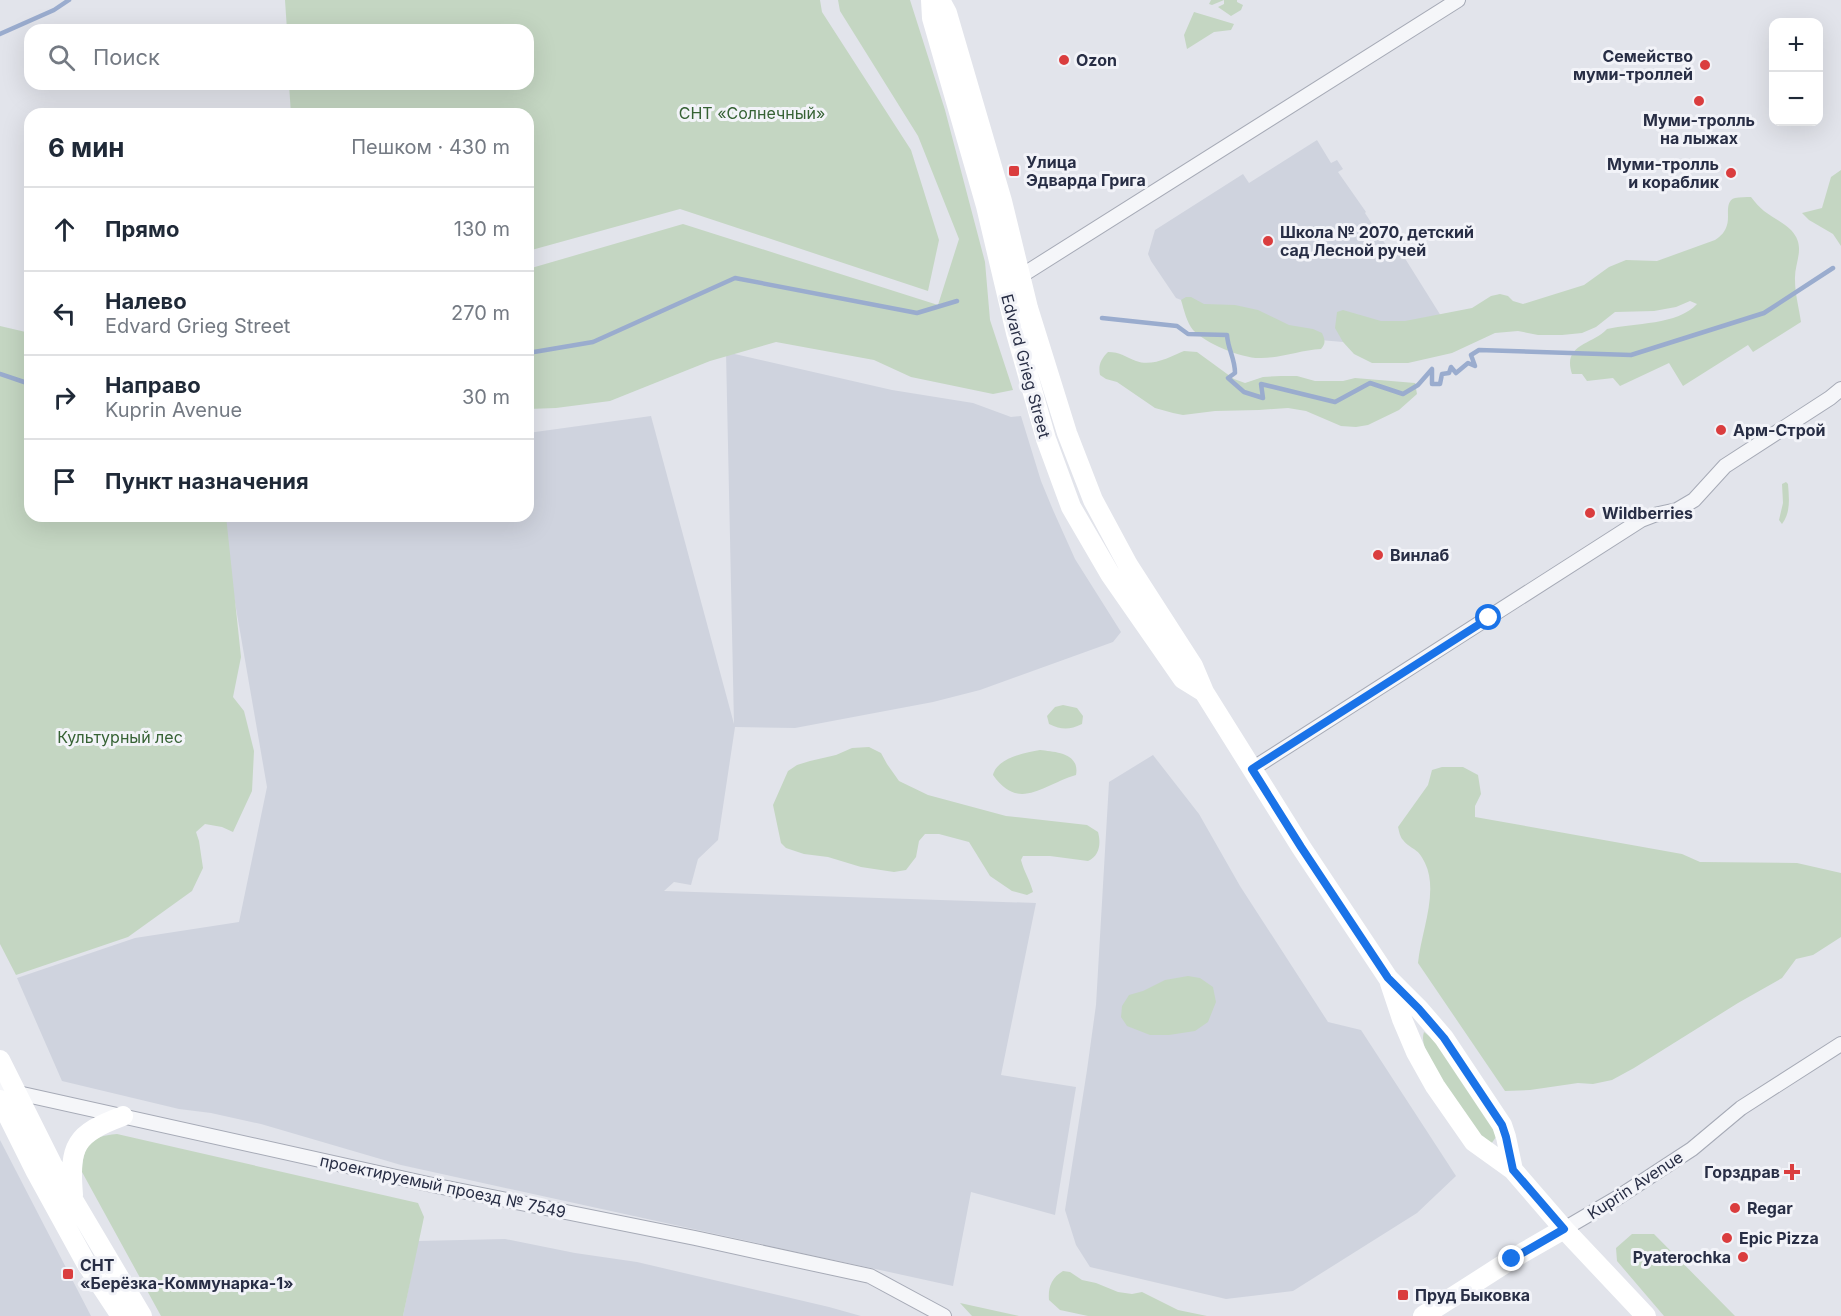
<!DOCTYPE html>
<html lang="ru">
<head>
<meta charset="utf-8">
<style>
  :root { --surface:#fff; --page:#f6f6f7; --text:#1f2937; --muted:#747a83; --line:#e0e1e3 }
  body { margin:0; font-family:Inter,sans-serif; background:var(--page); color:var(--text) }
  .controls { position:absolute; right:18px; top:18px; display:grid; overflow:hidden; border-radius:12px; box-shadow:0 6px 24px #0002 }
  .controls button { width:54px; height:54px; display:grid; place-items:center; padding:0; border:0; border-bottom:2px solid var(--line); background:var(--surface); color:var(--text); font:30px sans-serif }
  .stop { position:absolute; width:18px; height:18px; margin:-14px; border:4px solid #1a73e8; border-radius:50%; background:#fff }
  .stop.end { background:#1a73e8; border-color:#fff; box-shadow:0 2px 6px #0008 }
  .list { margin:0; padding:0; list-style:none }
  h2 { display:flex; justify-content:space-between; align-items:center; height:78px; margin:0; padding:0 24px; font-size:26px }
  h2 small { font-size:20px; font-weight:400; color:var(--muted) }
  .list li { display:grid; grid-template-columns:39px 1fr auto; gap:18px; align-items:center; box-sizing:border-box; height:84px; padding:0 24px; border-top:2px solid var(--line) }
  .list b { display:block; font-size:22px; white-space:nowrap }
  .list p { margin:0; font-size:20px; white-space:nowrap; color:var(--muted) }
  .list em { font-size:20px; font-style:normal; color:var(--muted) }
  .icon { flex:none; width:33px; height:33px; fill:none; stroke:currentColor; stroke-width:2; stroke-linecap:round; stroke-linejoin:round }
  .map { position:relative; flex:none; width:1841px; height:1316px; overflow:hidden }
  .search { position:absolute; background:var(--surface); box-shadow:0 6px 24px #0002; left:24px; top:24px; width:510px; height:66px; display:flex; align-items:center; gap:15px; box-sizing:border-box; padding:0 21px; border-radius:18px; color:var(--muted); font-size:22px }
  .panel { position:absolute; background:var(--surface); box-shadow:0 6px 24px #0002; left:24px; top:108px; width:510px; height:414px; border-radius:18px }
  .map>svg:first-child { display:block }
  .built { fill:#cfd3de }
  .green { fill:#c4d6c2 }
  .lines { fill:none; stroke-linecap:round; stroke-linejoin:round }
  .stream { stroke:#9aacce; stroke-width:4.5 }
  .street-casing { stroke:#a6aab6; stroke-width:16 }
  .street { stroke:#f5f6f9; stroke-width:14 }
  .secondary { stroke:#fff; stroke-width:20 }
  .route { stroke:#1a73e8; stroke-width:8 }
  .poi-dot { fill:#da3d3e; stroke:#f2f3f8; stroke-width:2 }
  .labels { text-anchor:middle; stroke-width:6; stroke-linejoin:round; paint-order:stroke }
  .poi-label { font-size:16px; font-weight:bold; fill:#282e45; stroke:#f2f3f8; text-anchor:start }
  .park-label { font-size:16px; fill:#366234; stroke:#f2f3f8 }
  .street-label { font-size:16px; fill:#282e45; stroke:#f2f3f8 }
</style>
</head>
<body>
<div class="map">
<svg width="1841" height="1316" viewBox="0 0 1841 1316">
  <rect width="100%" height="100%" fill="#e2e4eb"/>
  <!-- built -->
  <path class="built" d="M1317,140L1331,163L1337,160L1343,169L1338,172L1366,212L1365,213L1393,256L1401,252L1456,340L1343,342L1274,336L1176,298L1151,261L1148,254L1155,230L1243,174L1249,183Z
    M726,352L892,390L973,403L1011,417L1021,416L1041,481L1053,510L1075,559L1121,632L1113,642L980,690L933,702L795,728L735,727L718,840L698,859L691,885L674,882L664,891L1036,903L1001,1075L1076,1087L1055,1215L971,1192L953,1286L401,1165L261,1124L211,1113L179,1109L62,1081L17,978L135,938L239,922L267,787L220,516H528V433L651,416L734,724Z
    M1153,755L1199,814L1240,886L1328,1022L1361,1030L1456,1176L1417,1213L1293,1291L1226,1299L1090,1267L1076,1245L1065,1210L1087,1070L1096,1005L1109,782Z
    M0,1140L91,1316H0Z
    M505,1239L575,1253L637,1262L829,1307L861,1316H403L418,1241Z"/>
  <!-- green -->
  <path class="green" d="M285,0H820L822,12L911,150L939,240L928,291L680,209L528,251V114H291L289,84H528V30H287Z
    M838,0H910L945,110L985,262L990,320L1013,390L993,394L911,377L874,360L776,342L710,361L610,401L556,408L528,409V269L683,224L938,305L959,239L918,136L840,11Z
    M1211,0H1237V2L1243,5L1241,10L1231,16L1218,7L1224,4V0L1212,5L1209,4Z
    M1194,12L1234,24L1231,30L1214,32L1187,49L1184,35Z
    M1841,170V246L1833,234L1809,220L1802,213L1822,208L1831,177Z
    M1751,197C1755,202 1759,207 1764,211C1773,218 1783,222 1791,230C1807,247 1794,262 1795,280C1795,294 1799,308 1801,322L1753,352L1748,345L1683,386L1669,363L1620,386L1613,378L1587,381L1582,374H1572C1562,344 1592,345 1607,329C1634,323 1678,325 1697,304L1690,301L1676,307L1654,311L1615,312L1596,327L1582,333L1562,335H1538L1518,331L1495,333L1452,353L1408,363H1372L1354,354L1343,342L1335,328L1337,312L1343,310L1381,321H1405L1472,308L1491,296L1500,294L1508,296L1513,301L1523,304L1584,285L1609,267L1626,260L1657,261L1715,240C1721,236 1725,232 1727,225C1730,217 1724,201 1735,198C1740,197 1746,197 1751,197Z
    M1186,297H1191L1204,304L1235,305L1258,310L1289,325L1313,329L1322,333C1325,340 1326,343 1321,349C1301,350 1282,358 1261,358C1243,359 1206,344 1193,330C1187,323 1184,310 1181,300Z
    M0,326L30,333V516H226L241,657L233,697L244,711L254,751L252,791L233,832L222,827L205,824L196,832L199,841L203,868L192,891L128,937L16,975L0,944Z
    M1184,351L1197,352L1234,379L1245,383L1263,377L1281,376H1297L1315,381H1343L1355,378L1415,383L1417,394L1399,410L1368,425L1356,427L1341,426L1306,411L1288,408L1259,410L1215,411L1183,415L1173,413L1155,408L1117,382L1106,379L1100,375C1098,365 1101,359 1108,352C1120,352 1126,357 1136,361C1152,367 1170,357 1184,351Z
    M1786,482L1788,484C1789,498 1791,512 1782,524L1779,520L1783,503L1782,484Z
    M1063,705L1077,708L1083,716L1082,724C1069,730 1062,730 1049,724L1047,716L1055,707Z
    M869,747L881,753L887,764L899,781L928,795L1006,816L1087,825L1098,832C1101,843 1100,856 1088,861L1050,856H1023L1021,860C1024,872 1030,880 1033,892L1027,895L1012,891L990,876L969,842L939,834H925L919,841L916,857L906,870L894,872L861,867L828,857L804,854L786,848L781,843L773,805L788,771L797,765L810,761L836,755L852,748Z
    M1040,750C1056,752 1080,753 1076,775C1042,785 1019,812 993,775C997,758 1024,753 1040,750Z
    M1442,767H1463L1478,775L1481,794L1475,806V817L1682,854L1700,862L1797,863L1841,873V937L1813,955L1796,959L1782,978L1738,1003L1634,1068L1612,1080L1593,1084L1578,1083L1530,1090L1505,1091L1418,963C1421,932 1439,892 1425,863C1417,846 1412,851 1403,840C1400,837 1399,831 1398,827L1428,785L1432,770Z
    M1188,976L1200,978L1213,987L1216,1002L1208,1022L1195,1031L1169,1035H1150L1127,1026L1121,1017L1122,1006L1129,995L1143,991L1165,980Z
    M1424,1032L1433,1039L1491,1122L1496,1137L1491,1144L1485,1141C1471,1121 1415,1055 1424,1032Z
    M117,1134L418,1203L424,1217L403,1316H161L82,1172C83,1146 89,1136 117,1134Z
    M1632,1234H1654L1735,1316H1664L1617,1261L1616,1248Z
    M1063,1271L1070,1272L1082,1280L1096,1283L1118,1292L1132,1294L1142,1292L1178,1310L1207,1316H1088L1060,1310L1049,1300C1048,1288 1051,1278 1063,1271Z
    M960,1303L1019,1316H972Z"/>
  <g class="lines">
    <!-- stream -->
    <path class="stream" d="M0,34L54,10L69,0
      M1102,318L1177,326L1188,334L1227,335C1228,350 1235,358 1235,373L1228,378L1244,392L1263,398L1261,384L1335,402L1370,383L1403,394L1418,385L1432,369V384H1440L1442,374L1449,373L1451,367L1456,373L1468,363L1475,366L1471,355L1479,350L1631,355L1764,313L1833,268
      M528,353L593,342L735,278L917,313L957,301
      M0,374L30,384"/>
    <defs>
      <path id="street" d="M1013,281L1458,0
        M1252,769L1641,520L1654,515L1677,510L1694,500L1725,466L1830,398L1841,389
        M0,1089L437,1186L695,1238L870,1276L944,1316
        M1564,1229L1617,1198L1692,1149L1741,1108L1841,1044"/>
    </defs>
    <!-- street casing -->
    <use href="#street" class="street-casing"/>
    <!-- street -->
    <use href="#street" class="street"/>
    <!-- secondary -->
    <path class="secondary" d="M931,0L932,18L986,206L1016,333L1046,439L1071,507L1110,574L1183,679L1204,692
      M940,0L947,13L1002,201L1028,308L1067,433L1093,500L1128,565L1193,666L1204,692L1301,847L1388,978L1419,1009L1444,1038L1502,1125L1506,1137L1513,1170
      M1390,983L1402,1019L1416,1052L1435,1086L1474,1142L1513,1170L1564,1229L1646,1316
      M0,1060L52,1164L142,1316
      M0,1100L36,1172L86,1263L121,1316
      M73,1195C69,1145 75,1134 123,1116
      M1423,1316L1512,1259L1564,1229"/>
  </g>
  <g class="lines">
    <!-- route -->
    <path class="route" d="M1489,618L1252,769L1301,847L1388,978L1419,1009L1444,1038L1502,1125L1506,1137L1513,1170L1564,1229L1512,1259"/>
  </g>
  <!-- markers -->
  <g class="poi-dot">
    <circle cx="1064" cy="60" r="6"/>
    <circle cx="1705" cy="65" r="6"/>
    <circle cx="1699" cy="101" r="6"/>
    <rect x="1008" y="165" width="12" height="12" rx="3"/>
    <circle cx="1731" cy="173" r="6"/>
    <circle cx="1268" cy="241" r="6"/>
    <circle cx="1721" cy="430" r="6"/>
    <circle cx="1590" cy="513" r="6"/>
    <circle cx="1378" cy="555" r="6"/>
    <path d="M1789 1163h6v6h6v6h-6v6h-6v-6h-6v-6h6z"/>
    <circle cx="1735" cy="1208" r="6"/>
    <circle cx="1727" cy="1238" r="6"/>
    <circle cx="1743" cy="1257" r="6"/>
    <rect x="62" y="1268" width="12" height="12" rx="3"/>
    <rect x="1397" y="1289" width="12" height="12" rx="3"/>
  </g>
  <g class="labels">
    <!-- poi labels -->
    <g class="poi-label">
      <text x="1693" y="62" text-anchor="end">Семейство<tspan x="1693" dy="18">муми-троллей</tspan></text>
      <text x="1076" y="66">Ozon</text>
      <text x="1699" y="126" text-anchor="middle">Муми-тролль<tspan x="1699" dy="18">на лыжах</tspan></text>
      <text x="1026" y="168">Улица<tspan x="1026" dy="18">Эдварда Грига</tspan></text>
      <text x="1719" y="170" text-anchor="end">Муми-тролль<tspan x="1719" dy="18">и кораблик</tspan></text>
      <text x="1280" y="238">Школа № 2070, детский<tspan x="1280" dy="18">сад Лесной ручей</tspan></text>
      <text x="1733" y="436">Арм-Строй</text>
      <text x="1602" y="519">Wildberries</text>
      <text x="1390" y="561">Винлаб</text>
      <text x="1780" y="1178" text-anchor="end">Горздрав</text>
      <text x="1747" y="1214">Regar</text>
      <text x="1739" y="1244">Epic Pizza</text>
      <text x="1731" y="1263" text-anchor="end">Pyaterochka</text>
      <text x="80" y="1271">СНТ<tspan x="80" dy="18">«Берёзка-Коммунарка-1»</tspan></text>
      <text x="1415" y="1301">Пруд Быковка</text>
    </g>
    <!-- park labels -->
    <g class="park-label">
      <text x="752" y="119">СНТ «Солнечный»</text>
      <text x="120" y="743">Культурный лес</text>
    </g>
    <!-- street labels -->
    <g class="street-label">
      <text transform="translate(1026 366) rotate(75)" y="6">Edvard Grieg Street</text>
      <text transform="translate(1635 1185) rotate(-33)" y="6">Kuprin Avenue</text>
      <text transform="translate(443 1186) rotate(12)" y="6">проектируемый проезд № 7549</text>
    </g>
  </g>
</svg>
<div class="controls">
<button>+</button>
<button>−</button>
</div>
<div class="stop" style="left:1489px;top:618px"></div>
<div class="stop end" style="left:1512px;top:1259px"></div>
<div class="search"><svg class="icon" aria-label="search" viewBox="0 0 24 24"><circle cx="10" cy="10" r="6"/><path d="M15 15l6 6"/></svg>Поиск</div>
<section class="panel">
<h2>6 мин<small>Пешком · 430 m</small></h2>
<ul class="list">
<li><svg class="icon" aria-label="ahead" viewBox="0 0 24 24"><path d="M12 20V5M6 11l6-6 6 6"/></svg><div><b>Прямо</b></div><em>130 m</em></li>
<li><svg class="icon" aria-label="left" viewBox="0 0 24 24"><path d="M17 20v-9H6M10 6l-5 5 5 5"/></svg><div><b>Налево</b><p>Edvard Grieg Street</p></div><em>270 m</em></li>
<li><svg class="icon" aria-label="right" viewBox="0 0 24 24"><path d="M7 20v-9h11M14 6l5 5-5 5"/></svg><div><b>Направо</b><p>Kuprin Avenue</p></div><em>30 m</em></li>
<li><svg class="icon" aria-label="arrive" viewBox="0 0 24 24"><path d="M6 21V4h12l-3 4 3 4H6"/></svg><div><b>Пункт назначения</b></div></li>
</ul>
</section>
</div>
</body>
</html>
